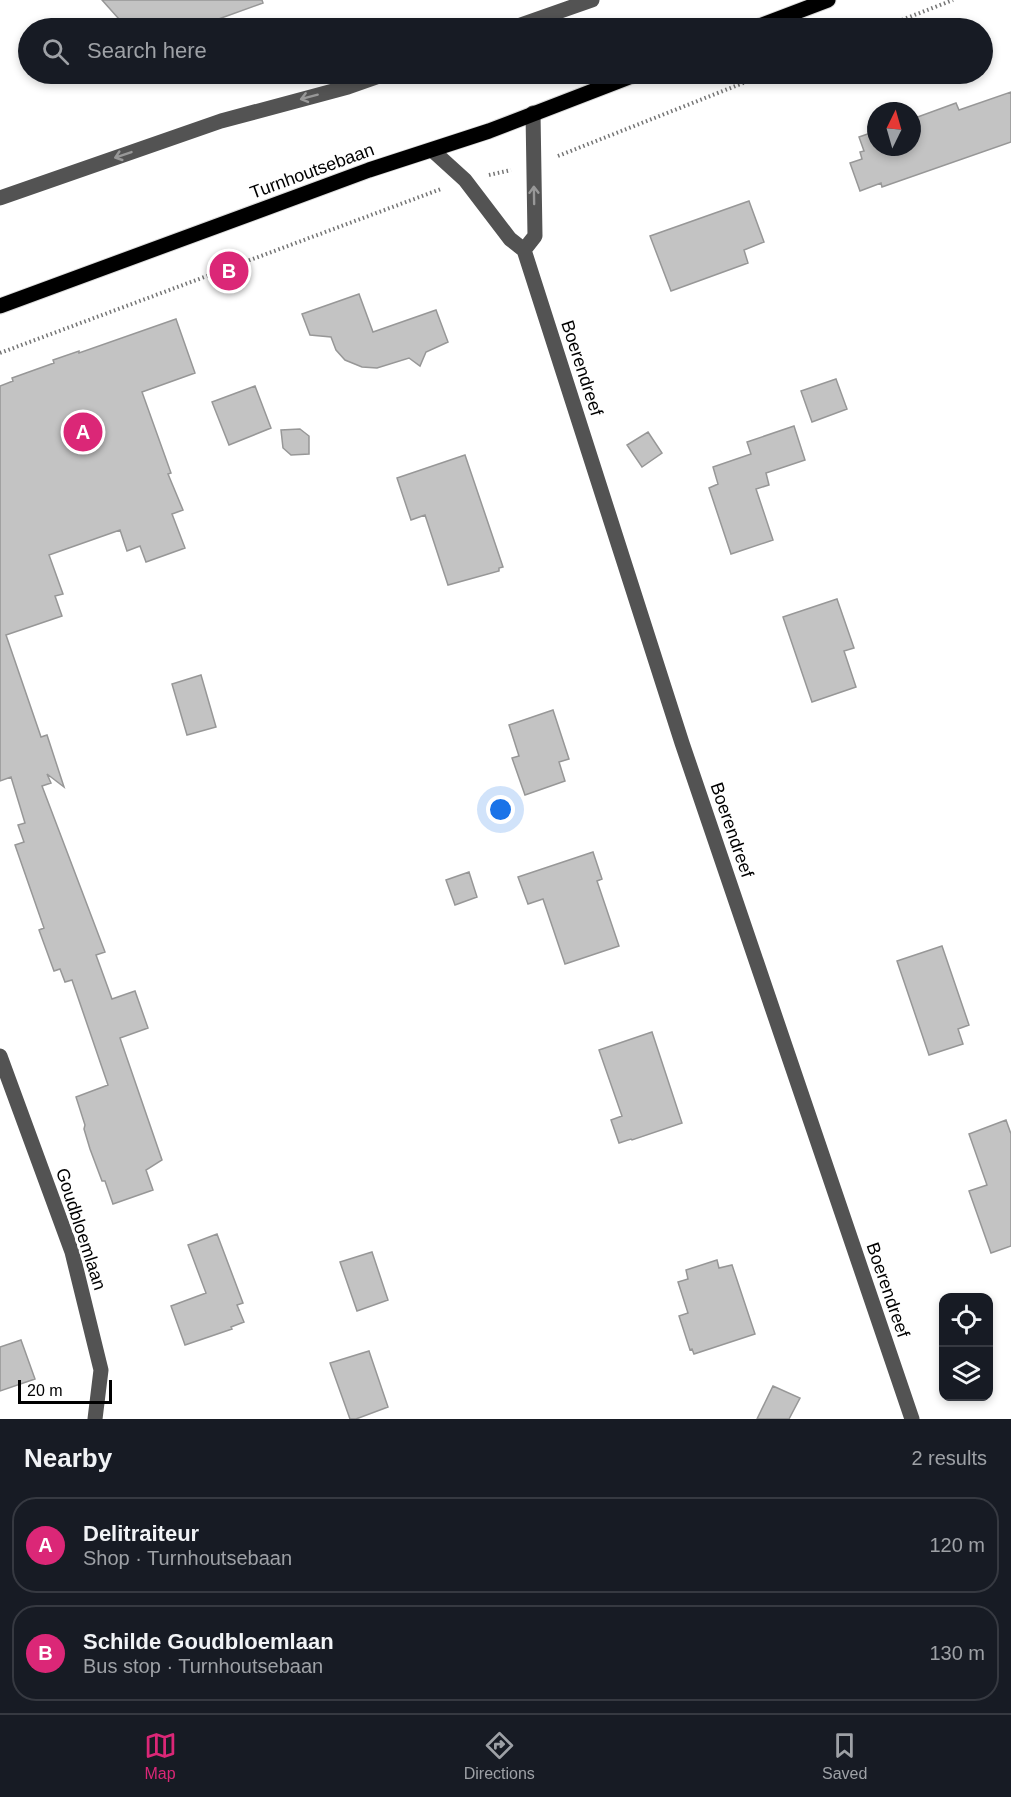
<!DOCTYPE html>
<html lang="en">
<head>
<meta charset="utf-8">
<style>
  :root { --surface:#171b24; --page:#242831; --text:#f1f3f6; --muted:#9ea1a6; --line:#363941; --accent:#db2777 }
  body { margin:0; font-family:Helvetica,sans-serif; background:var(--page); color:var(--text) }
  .controls { position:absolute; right:18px; bottom:18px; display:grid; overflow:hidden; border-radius:12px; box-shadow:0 3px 9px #0003 }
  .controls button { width:54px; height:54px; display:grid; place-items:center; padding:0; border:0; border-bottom:2px solid var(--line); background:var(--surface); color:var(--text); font:30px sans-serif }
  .compass { position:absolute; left:867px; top:102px; width:54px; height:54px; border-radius:50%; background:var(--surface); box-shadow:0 3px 9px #0003; rotate:5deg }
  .scale { position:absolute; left:18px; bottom:15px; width:94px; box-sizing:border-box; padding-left:6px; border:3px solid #000; border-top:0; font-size:16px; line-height:21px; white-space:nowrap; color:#000; -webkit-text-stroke:4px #fff; paint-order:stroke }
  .you { position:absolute; left:501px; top:810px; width:21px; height:21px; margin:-15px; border:4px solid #fff; border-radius:50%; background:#1a73e8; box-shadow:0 0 0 9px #1a73e833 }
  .badge { display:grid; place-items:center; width:39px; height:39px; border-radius:50%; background:var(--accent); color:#fff; font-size:20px; font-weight:700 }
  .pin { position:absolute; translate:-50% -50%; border:3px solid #fff; box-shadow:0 2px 6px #0006 }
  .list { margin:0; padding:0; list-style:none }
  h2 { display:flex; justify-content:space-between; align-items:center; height:78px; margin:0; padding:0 24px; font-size:26px }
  h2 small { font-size:20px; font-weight:400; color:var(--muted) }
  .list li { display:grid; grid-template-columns:39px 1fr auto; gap:18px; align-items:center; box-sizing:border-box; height:96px; margin:0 12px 12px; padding:0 12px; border:2px solid var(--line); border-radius:24px }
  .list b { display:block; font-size:22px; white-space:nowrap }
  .list p { margin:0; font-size:20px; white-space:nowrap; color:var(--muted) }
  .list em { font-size:20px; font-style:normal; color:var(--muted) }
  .icon { flex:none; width:33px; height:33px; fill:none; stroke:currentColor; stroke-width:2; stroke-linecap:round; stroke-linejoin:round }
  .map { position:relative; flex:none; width:1011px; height:1419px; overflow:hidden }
  .search { position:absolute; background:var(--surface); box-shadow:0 3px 9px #0003; left:18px; right:18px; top:18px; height:66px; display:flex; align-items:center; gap:15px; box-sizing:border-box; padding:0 21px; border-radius:33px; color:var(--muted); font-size:22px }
  .sheet { height:294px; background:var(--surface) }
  nav { display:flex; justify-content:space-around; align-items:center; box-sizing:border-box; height:84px; border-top:2px solid var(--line); background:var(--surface); font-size:16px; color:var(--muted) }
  nav a { display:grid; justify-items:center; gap:3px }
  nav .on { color:var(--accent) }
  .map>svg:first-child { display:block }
  .building { fill:#c3c3c3; stroke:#979797; stroke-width:1.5 }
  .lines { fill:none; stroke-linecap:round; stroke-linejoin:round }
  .major-casing { stroke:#dbdbdb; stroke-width:17 }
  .path { stroke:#757575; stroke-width:4; stroke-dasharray:1.5 3; stroke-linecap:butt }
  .minor { stroke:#535353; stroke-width:15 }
  .major { stroke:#000; stroke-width:15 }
  .oneway { stroke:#989898 }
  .labels { text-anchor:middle; stroke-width:6; stroke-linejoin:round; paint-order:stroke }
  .street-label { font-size:18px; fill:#000; stroke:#fff }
</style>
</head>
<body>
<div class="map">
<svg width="1011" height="1419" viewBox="0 0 1011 1419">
  <rect width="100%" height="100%" fill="#fff"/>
  <!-- building -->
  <path class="building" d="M102,0H262L263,3L213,21L215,28H127Z
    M1011,92V142L882,187L881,183L860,191L850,163L862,159L860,152L864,151L859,137L876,131V147H912V119L956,103L959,110Z
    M749,201L764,242L744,250L748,263L671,291L650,236Z
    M359,294L373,332L436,310L448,342L426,352L420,366L409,358L377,368L362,367L345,360L336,350L331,337L310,335L302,314Z
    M176,319L195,373L142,392L171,473L168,474L183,510L172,514L185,548L146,562L140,546L127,551L120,530L49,555L63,594L55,596L62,616L6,635L41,737L47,735L64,787L47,774L51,783L42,786L105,952L96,955L112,999L135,991L148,1028L120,1038L162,1160L146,1170L153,1190L113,1204L105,1181H102L90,1149L84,1129L85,1125L76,1097L108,1085L72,980L65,982L60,969L54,971L39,930L44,928L15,845L24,842L18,825L25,823L11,777L0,781V386L13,381L12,378L54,363L53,360L79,351V353Z
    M836,379L847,409L812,422L801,391Z
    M255,386L271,428L229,445L212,402Z
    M794,426L805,460L766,473L769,485L756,489L773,540L731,554L709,488L718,484L713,467L751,454L747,442Z
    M300,429L309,436V454L291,455L283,448L281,430Z
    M648,432L662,453L642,467L627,445Z
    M465,455L503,567L499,568V571L448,585L425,515L411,520L397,478Z
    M837,599L854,648L844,651L856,687L812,702L783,617Z
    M201,675L216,727L187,735L172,684Z
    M553,710L569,759L559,762L565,781L525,795L512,758L519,756L509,725Z
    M593,852L602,879L597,881L619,946L565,964L543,899L528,904L518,877Z
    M469,872L477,897L455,905L446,880Z
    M942,946L969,1025L958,1029L963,1044L929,1055L897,961Z
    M652,1032L682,1123L632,1140L631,1139L619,1143L611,1120L622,1116L599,1050Z
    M1006,1120L1011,1134V1246L991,1253L969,1191L987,1185L969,1134Z
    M217,1234L243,1303L237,1305L244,1322L231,1327L232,1329L185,1345L171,1306L206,1293L188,1245Z
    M372,1252L388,1300L357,1311L340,1262Z
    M717,1260L719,1268L732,1265L755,1334L694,1354L692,1349L690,1350L679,1316L688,1313L678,1282L688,1279L686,1270Z
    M21,1340L35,1379L0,1391V1347Z
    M369,1351L388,1407L356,1419H350L330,1363Z
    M773,1386L800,1398L789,1419H757Z"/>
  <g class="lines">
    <defs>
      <path id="major" d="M754,28L828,0
        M0,306L369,170L489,131L637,74"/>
    </defs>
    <!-- major casing -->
    <use href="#major" class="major-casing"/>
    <!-- path -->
    <path class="path" d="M881,28L953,0
      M558,156L766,74
      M489,175L511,170
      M0,353L441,189"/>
    <!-- minor -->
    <path class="minor" d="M512,28L592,0
      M432,150L465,180L510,239L524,250L682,743L912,1419
      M0,198L221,121L348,87L385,74
      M524,250L535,236L533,113
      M0,1056L72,1252L101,1370L95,1419"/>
    <!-- major -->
    <use href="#major" class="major"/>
  </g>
  <!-- one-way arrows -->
  <defs><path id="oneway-shaft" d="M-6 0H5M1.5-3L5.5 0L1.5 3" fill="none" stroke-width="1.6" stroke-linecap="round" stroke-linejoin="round" transform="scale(1.5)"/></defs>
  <g class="oneway">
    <use href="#oneway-shaft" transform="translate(309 97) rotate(165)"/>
    <use href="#oneway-shaft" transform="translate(123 155) rotate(161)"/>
    <use href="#oneway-shaft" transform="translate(534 195) rotate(-91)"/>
  </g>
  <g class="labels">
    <!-- street labels -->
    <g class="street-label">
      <text transform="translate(312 171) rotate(-20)" y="6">Turnhoutsebaan</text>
      <text transform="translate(582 368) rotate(72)" y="6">Boerendreef</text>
      <text transform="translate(732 830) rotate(71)" y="6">Boerendreef</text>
      <text transform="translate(81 1229) rotate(72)" y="6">Goudbloemlaan</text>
      <text transform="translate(888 1290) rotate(71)" y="6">Boerendreef</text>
    </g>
  </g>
</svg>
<div class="controls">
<button><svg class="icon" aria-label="locate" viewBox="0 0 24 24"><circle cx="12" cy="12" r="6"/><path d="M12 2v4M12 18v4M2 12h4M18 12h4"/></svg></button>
<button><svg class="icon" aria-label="layers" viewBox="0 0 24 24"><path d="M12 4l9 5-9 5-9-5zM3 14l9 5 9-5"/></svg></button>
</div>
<svg class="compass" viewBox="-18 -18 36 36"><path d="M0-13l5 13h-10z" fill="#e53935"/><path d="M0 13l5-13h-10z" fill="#9ea1a6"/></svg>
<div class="scale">20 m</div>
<div class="you"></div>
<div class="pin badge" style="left:83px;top:432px">A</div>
<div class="pin badge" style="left:229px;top:271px">B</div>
<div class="search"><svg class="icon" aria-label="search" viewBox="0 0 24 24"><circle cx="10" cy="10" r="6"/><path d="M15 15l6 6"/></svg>Search here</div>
</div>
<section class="sheet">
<h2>Nearby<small>2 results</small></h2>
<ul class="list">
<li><span class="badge">A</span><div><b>Delitraiteur</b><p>Shop · Turnhoutsebaan</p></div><em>120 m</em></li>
<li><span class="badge">B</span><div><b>Schilde Goudbloemlaan</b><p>Bus stop · Turnhoutsebaan</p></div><em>130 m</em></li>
</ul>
</section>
<nav>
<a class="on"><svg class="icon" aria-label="map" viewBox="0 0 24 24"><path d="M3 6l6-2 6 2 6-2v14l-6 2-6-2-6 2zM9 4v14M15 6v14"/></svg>Map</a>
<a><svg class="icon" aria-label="directions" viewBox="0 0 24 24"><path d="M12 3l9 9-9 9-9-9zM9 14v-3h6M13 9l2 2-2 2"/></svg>Directions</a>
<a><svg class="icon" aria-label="saved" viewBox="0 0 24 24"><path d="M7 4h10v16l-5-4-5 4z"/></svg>Saved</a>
</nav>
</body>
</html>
